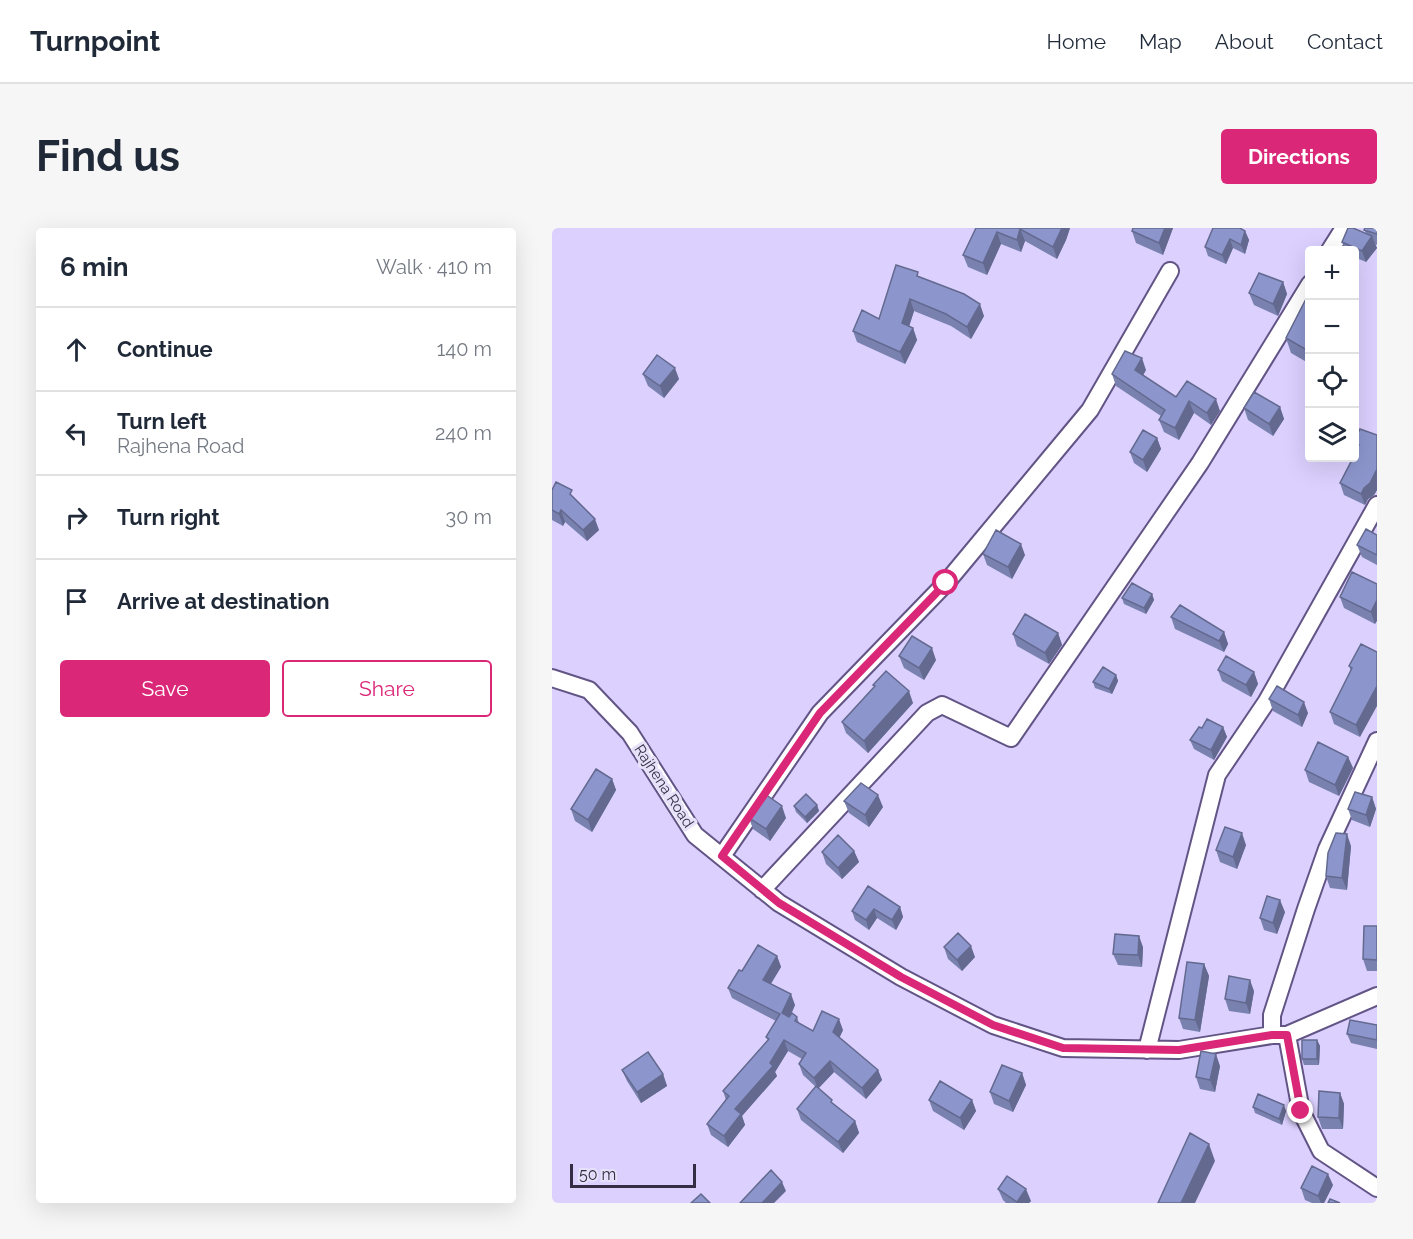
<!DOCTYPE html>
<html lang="en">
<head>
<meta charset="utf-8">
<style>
  :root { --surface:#fff; --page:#f6f6f7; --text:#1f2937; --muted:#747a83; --line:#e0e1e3; --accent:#db2777 }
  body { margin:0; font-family:Raleway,sans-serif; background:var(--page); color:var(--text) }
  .controls { position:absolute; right:18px; top:18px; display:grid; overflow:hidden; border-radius:6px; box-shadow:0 6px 24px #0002 }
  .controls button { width:54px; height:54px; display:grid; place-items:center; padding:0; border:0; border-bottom:2px solid var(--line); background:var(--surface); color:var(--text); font:30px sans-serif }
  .scale { position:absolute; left:18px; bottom:15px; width:126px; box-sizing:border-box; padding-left:6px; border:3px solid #342e44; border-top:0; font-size:16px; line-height:21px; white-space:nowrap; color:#342e44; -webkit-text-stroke:4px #e7e2f9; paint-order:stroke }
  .stop { position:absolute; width:18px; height:18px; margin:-14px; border:4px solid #db2777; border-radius:50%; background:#fff }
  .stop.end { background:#db2777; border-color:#fff; box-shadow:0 2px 6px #0008 }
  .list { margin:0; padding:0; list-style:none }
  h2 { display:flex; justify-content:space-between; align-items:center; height:78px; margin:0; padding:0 24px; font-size:26px }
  h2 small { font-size:20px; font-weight:400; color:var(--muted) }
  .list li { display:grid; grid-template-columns:39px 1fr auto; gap:18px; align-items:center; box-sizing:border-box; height:84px; padding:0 24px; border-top:2px solid var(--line) }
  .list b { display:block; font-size:22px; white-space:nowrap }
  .list p { margin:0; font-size:20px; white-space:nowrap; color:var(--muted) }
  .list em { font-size:20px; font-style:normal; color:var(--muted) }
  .actions { display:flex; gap:12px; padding:18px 24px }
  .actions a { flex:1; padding:14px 0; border:2px solid var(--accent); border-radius:6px; text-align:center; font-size:21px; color:var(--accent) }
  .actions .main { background:var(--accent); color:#fff }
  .icon { flex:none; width:33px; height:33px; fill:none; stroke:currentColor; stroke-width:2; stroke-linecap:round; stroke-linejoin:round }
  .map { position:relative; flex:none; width:825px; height:975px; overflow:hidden; border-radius:6px }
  header { display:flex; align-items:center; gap:36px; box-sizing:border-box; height:84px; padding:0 30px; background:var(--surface); border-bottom:2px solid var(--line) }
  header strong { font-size:28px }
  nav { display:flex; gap:33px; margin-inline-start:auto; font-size:21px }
  .intro { display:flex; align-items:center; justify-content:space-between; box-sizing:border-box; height:144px; padding:0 36px }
  h1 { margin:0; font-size:42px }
  .button { padding:15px 27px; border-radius:6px; background:var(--accent); color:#fff; font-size:21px; font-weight:700 }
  main { display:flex; gap:36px; padding:0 36px }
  aside { flex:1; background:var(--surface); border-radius:6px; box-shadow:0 6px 24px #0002 }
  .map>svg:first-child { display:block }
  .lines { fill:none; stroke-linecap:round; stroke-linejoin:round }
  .street-casing { stroke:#625485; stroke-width:20 }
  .street { stroke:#fff; stroke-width:16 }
  .wall { fill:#7981af }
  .shaded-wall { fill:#63698f }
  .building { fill:#8d96cc; stroke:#63698f; stroke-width:1.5 }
  .route { stroke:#db2777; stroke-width:8 }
  .labels { text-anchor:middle; stroke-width:6; stroke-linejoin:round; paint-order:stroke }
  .street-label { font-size:15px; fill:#342e44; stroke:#e7e2f9 }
</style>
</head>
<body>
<header>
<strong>Turnpoint</strong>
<nav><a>Home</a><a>Map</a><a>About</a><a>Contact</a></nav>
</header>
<div class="intro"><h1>Find us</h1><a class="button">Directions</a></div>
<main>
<aside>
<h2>6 min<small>Walk · 410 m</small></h2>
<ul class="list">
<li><svg class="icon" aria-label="ahead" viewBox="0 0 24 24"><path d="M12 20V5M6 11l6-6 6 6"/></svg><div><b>Continue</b></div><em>140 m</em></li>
<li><svg class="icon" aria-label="left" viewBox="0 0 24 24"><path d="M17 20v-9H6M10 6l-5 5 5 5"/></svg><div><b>Turn left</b><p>Rajhena Road</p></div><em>240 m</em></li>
<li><svg class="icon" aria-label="right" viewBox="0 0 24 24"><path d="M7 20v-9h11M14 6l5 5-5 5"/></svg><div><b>Turn right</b></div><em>30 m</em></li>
<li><svg class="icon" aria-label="arrive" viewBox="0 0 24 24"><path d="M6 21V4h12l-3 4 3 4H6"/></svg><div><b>Arrive at destination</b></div></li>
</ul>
<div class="actions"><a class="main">Save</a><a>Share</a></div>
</aside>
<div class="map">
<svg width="825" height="975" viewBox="0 0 825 975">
  <rect width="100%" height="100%" fill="#dbd0fe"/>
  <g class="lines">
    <defs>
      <path id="street" d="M778,22L792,0
        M0,450L37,462L78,505L143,607L227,675L349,749L441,797L511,820L627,822L720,807H735L825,768
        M170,628L268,485L394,355L538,182L618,43
        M210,662L375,485L390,477L459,510L648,235L758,56
        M720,807V787L754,681L775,621L825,513
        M735,807L749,883L769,923L825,960
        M595,822L665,547L715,473L825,277"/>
    </defs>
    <!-- street casing -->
    <use href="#street" class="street-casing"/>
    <!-- street -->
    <use href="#street" class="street"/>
  </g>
  <!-- wall -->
  <path class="wall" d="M424,0H518L514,12L505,31L473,13L469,24L449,16L435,47L416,39L411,27Z
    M621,0L611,27L584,15L580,3Z
    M825,0V17L823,16L825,20L814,34L802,29V22H793L790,14L814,5L812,2Z
    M693,3L697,12L693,26L681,20L674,36L656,28L653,19Z
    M368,49L432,88L419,111L399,98L362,83L357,99L361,100L365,112L353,136L305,114L301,103L327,91Z
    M731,54L735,66L726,88L702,77L697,65Z
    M758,63V136L739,125L734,110Z
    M594,142L591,147L624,169L668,183L659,197L642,185L627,212L612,204L607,192L609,188L564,158L560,146Z
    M91,146L127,151L112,170L96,158Z
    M728,179L732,191L721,208L696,192L692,180Z
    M825,207V262L822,267L816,271L813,277L792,267L788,255L804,222L802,218V213Z
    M605,210L609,221L595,244L582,235L578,224Z
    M0,262L23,271L47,302L35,313L13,294L11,298L0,292Z
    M825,307V337L810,329L805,317Z
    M431,326L473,327L460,351L435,337Z
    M825,356L823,396L792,380L788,369Z
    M600,366L602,372L594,386L572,376L570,370Z
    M619,389L672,404L676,416L672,424L623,401Z
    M506,405L510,417L497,436L465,418L461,406Z
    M825,424L808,509L782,496L778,484L799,443L797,438Z
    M347,428L384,432L372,452L352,440Z
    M666,442L702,444L706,456L699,469L670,453Z
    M564,447L566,453L560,466L543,460L541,454Z
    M321,457L361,475L316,525L294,505L290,494L322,459Z
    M717,471L756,485L750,499L721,483Z
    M671,499L675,509L662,532L642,521L638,512L650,500Z
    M796,529L801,540L787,568L757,554L753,542Z
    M60,551L64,562L40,604L23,593L19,581Z
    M820,569L824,581L818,599L800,592L796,581Z
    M292,573L331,579L317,599L297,585Z
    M265,577L267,583L255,595L244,584L242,578Z
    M197,590H234L218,613L201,601Z
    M694,617L685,641L668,634L664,622Z
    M799,618L795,662L778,660L774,648Z
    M302,623L307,634L290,651L274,636L270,624Z
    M348,679L351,689L344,702L325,690L317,702L303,692L300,683Z
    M733,684L725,706L712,702L708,690Z
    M825,698V743H815L811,731Z
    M392,719L423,729L410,743L396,731Z
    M591,719L590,739L566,737L561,726Z
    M225,728L229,739L219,756L243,777L239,787L245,789L247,795L261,803L291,802L287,810L326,842L330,852L314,871L282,844L266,860L282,877L303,893L307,905L291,925L249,892L245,881L264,859L251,847L247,836L250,831L236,823L223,844L225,848L190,888L193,897L176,919L159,907L155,896L174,872L171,863L216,813L214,809L224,793L180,770L176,760L190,743Z
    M652,736L657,748L648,804L631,801L627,790Z
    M702,763L698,786L677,783L673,771Z
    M825,797V821L799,815L795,806Z
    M765,812L768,818L767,837H752L750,831Z
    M668,838L663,864L648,861L644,849Z
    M70,842L111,846L115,858L89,875L75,853Z
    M470,845L474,857L461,884L442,876L438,864Z
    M788,865L792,876L791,901H770L766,889Z
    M377,872H420L424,883L412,902L381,883Z
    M701,879L734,883L730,897L703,885Z
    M781,957L772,975H760L753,972L749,960Z
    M446,961L479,973L477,975H454L451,972Z"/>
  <!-- shaded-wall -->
  <path class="shaded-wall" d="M510,0H518L514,12L505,31L501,19Z
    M613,0H621L611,27L607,15Z
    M468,1L473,13L469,24L465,12Z
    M693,3L697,12L693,26L689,17Z
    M445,4L449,16L435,47L431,35Z
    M820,8L825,20L814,34L810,23Z
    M678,11L681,20L674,36L670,27Z
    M731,54L735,66L726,88L721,76Z
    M358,71L362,83L354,107L350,95Z
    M428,76L432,88L419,111L415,99Z
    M361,100L365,112L353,136L348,124Z
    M590,130L594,142L588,153L583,142Z
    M123,140L127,151L112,170L108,158Z
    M664,171L668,183L659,197L655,185Z
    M637,173L642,185L627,212L623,200Z
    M728,179L732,191L721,208L717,196Z
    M605,210L609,221L595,244L591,232Z
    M825,241V262L822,267L816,271L813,277L809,266Z
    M9,282L13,294L11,298L7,286Z
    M43,291L47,302L35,313L31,302Z
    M469,316L473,327L460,351L456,339Z
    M600,366L602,372L594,386L592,380Z
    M825,372V393L823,396L819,384Z
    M672,404L676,416L672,424L667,413Z
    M506,405L510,417L497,436L493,425Z
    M380,420L384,432L372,452L367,440Z
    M702,444L706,456L699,469L694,457Z
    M564,447L566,453L560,466L557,461Z
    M825,458V478L808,509L804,497Z
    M357,463L361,475L316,525L312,513Z
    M752,474L756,485L750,499L746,487Z
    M671,499L675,509L662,532L659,522Z
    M796,529L801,540L787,568L783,557Z
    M60,551L64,562L40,604L36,592Z
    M326,567L331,579L317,599L313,587Z
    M820,569L824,581L818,599L814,587Z
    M265,577L267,583L255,595L253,589Z
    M230,578L234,590L218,613L214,601Z
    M690,605L694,617L685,641L681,629Z
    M795,606L799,618L795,662L790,650Z
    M302,623L307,634L290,651L286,640Z
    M728,672L733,684L725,706L721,695Z
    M348,679L351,689L344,702L340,692Z
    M322,681L325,690L317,702L314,692Z
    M587,708L591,719L590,739L586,727Z
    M419,718L423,729L410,743L405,732Z
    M225,728L229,739L214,763L211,752Z
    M652,736L657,748L648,804L643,792Z
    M698,752L702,763L698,786L694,775Z
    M239,766L243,777L234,796L230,785Z
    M287,791L291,802L285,815L281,804Z
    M232,812L236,823L223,844L225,848L190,888L193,897L176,919L172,908L183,881L218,835Z
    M765,812L768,818L767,837L765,831Z
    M664,826L668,838L663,864L658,852Z
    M278,833L282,844L266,861L262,850Z
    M326,842L330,852L314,871L310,860Z
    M470,845L474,857L461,884L457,873Z
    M111,846L115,858L89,875L85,864Z
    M788,865L792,876L791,901L787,890Z
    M420,872L424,883L412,902L408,890Z
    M732,877L734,883L730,897L727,891Z
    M303,893L307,905L291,925L286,914Z
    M657,916L663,933L643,975H629Z
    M776,946L781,957L772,975H769L766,968Z
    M230,954L234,963L222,975H210Z
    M474,961L479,973L477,975H466L465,974Z"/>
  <!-- building -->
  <path class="building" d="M424,0H510L501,19L468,1L465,12L445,4L431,35L411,27Z
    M581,0H613L607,15L580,3Z
    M661,0H688L693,3L689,17L678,11L670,27L653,19Z
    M796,0H801L820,8L810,23L790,14Z
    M813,0H825V6L812,2Z
    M344,37L366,44L365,48L412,66L428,76L415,99L394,86L358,71L350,95L361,100L348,124L301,103L310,82L327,91Z
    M707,45L731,54L721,76L697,65Z
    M758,63V124L734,110Z
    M573,123L590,130L583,142L624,169L635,153L664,171L655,185L637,173L623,200L607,192L613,182L560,146Z
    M105,127L123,140L108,158L91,146Z
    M702,164L728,179L717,196L692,180Z
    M808,201L825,207V241L818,255L812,260L809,266L788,255L801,230H802V226L807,217L802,215V213Z
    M591,202L605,210L591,232L578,224Z
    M4,254L20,262L18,266L43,291L31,302L9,282L7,286L0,282V262Z
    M814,301L825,307V327L805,317Z
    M444,302L469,316L456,339L431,326Z
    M800,344L825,356V372L819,384L788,369Z
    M580,355L600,366L592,380L570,370Z
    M628,377L672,404L667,413L619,389Z
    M473,386L506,405L493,425L461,406Z
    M360,408L380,420L367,440L347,428Z
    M809,416L825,424V458L804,497L778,484L800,440L797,438Z
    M674,428L702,444L694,457L666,442Z
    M551,439L564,447L557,461L541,454Z
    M334,443L357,463L312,513L290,494L323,458L321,457Z
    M725,458L752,474L746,487L717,471Z
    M655,491L671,499L659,522L638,512L647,499L650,500Z
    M766,514L796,529L783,557L753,542Z
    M44,541L60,551L36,592L19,581Z
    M309,555L326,567L313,587L292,573Z
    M803,564L820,569L814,587L796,581Z
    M213,566L230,578L214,601L197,590Z
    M254,566L265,577L253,589L242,578Z
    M673,599L690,605L681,629L664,622Z
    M784,605L795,606L790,650L774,648L776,625Z
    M286,607L302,623L286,640L270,624Z
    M316,658L348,679L340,692L322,681L314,692L300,683Z
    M715,668L728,672L721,695L708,690Z
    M812,698H825V732L811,731Z
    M406,705L419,718L405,732L392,719Z
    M563,706L587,708L586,727L561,726Z
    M206,717L225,728L211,752L239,766L230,785L237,789L240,785L245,789L243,793L261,803L270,783L287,791L281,804L326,842L310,860L278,833L262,850L247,836L254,825L232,812L218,835L221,838L183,881L189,886L172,908L155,896L177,868L171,863L217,811L214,809L228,786L176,760L187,742L190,743Z
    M635,734L652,736L643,792L627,790Z
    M677,748L698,752L694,775L673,771Z
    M798,792L825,797V812L795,806Z
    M750,812H765V831H750Z
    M649,823L664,826L658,852L644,849Z
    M96,824L111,846L85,864L70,842Z
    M450,837L470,845L457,873L438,864Z
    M388,853L420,872L408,890L377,872Z
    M264,858L280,872L279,874L303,893L286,914L245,881Z
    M767,863L788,865L787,890L766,889Z
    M706,866L732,877L727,891L701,879Z
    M638,905L657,916L629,975H606Z
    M760,938L776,946L766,968L749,960Z
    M219,942L230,954L210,975H188Z
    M455,948L474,961L465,974L446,961Z
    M149,966L158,975H139Z
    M778,971L788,975H776Z"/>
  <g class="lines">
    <!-- route -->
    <path class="route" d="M394,355L268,485L170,628L227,675L349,749L441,797L511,820L627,822L720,807H735L749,883"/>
  </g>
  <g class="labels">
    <!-- street labels -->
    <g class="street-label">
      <text transform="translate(112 558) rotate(57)" y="5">Rajhena Road</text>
    </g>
  </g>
</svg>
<div class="controls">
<button>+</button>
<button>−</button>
<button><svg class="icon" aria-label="locate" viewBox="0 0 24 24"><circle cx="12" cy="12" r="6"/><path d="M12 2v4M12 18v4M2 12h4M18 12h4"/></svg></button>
<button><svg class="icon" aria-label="layers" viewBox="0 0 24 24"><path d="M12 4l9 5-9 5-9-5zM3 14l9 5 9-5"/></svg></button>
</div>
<div class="scale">50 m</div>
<div class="stop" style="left:394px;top:355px"></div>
<div class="stop end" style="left:749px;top:883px"></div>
</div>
</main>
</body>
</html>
